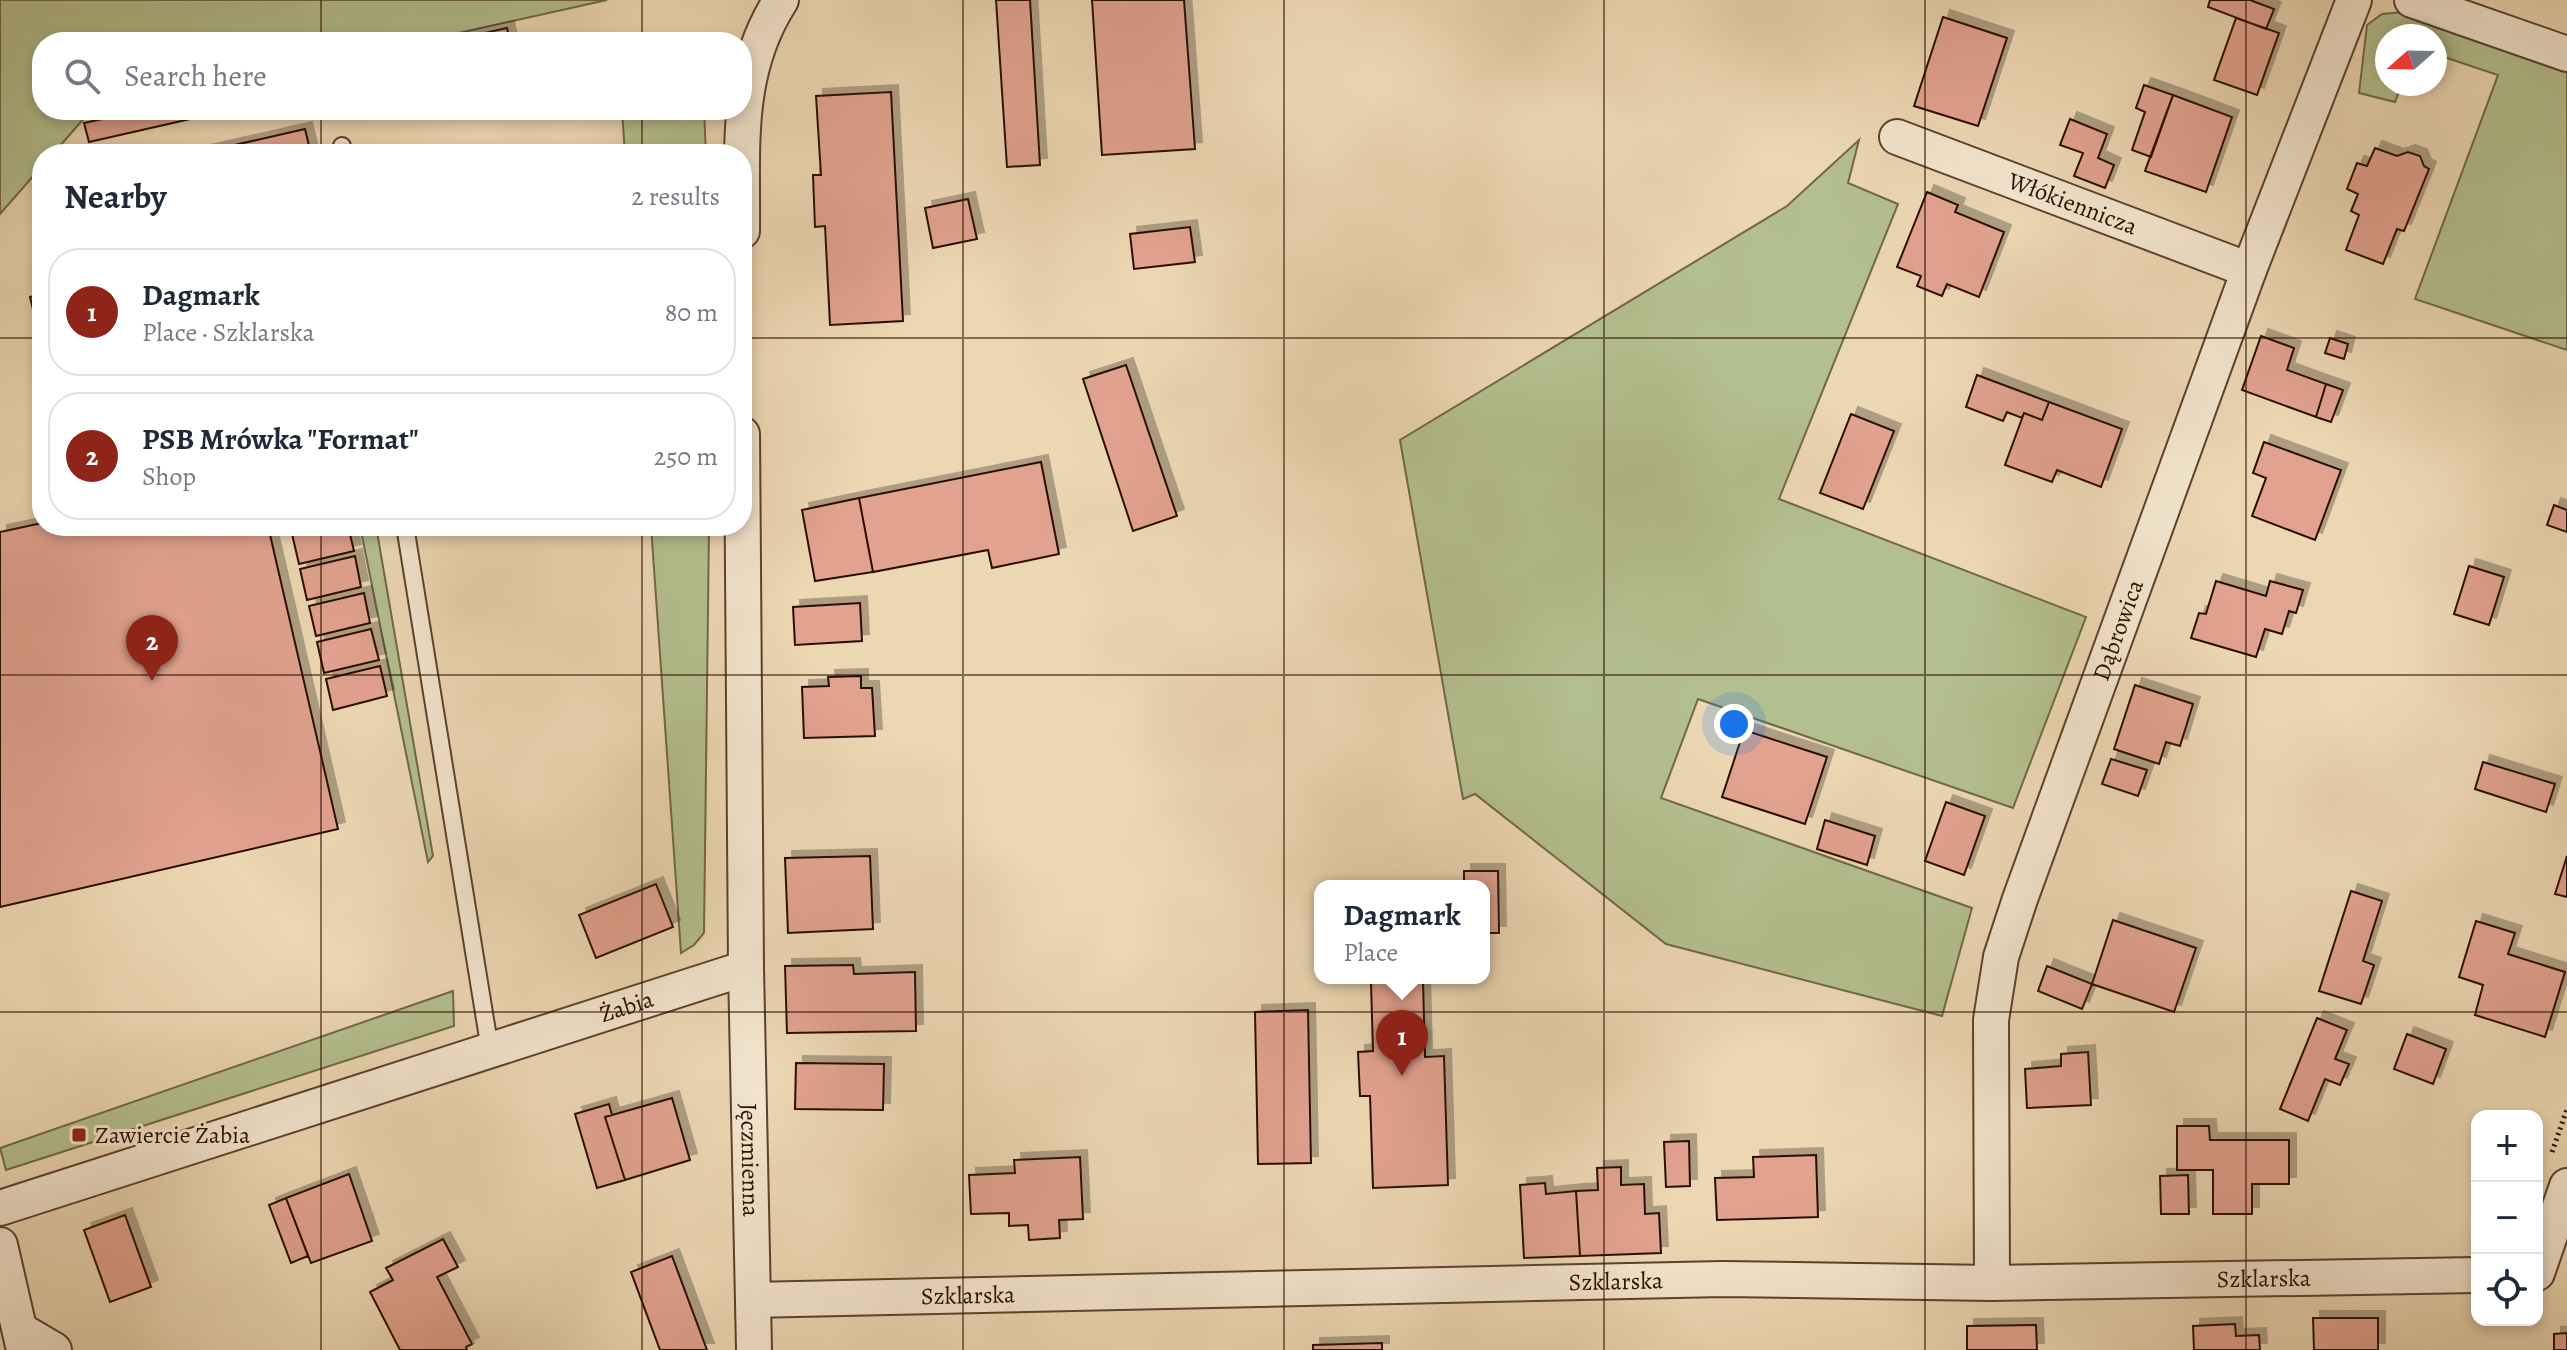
<!DOCTYPE html>
<html lang="en">
<head>
<meta charset="utf-8">
<style>
  :root { --surface:#fff; --page:#f6f6f7; --text:#1f2937; --muted:#747a83; --line:#e0e1e3; --accent:#8f2418 }
  body { margin:0; font-family:Alegreya,serif; background:var(--page); color:var(--text) }
  .controls { position:absolute; right:24px; bottom:24px; display:grid; overflow:hidden; border-radius:16px; box-shadow:0 4px 12px #0003 }
  .controls button { width:72px; height:72px; display:grid; place-items:center; padding:0; border:0; border-bottom:2px solid var(--line); background:var(--surface); color:var(--text); font:40px sans-serif }
  .compass { position:absolute; left:2375px; top:24px; width:72px; height:72px; border-radius:50%; background:var(--surface); box-shadow:0 4px 12px #0003; rotate:250deg }
  .you { position:absolute; left:1734px; top:724px; width:28px; height:28px; margin:-20px; border:6px solid #fff; border-radius:50%; background:#1a73e8; box-shadow:0 0 0 12px #1a73e833 }
  .badge { display:grid; place-items:center; width:52px; height:52px; border-radius:50%; background:var(--accent); color:#fff; font-size:26px; font-weight:700 }
  .pin { position:absolute; translate:-50% -66px; filter:drop-shadow(0 2px 4px #0008) }
  .pin::after { content:''; position:absolute; top:42px; width:28px; height:24px; background:inherit; clip-path:polygon(0 0,100% 0,50% 100%) }
  .popup { position:absolute; left:1314px; top:880px; width:176px; height:104px; box-sizing:border-box; display:grid; place-content:center; border-radius:16px; background:var(--surface); filter:drop-shadow(0 2px 6px #0005); font-size:26px; white-space:nowrap; color:var(--muted) }
  .popup b { font-size:30px; color:var(--text) }
  .popup::after { content:''; position:absolute; left:50%; top:100%; margin-left:-16px; border:16px solid transparent; border-top-color:var(--surface) }
  .list { margin:0; padding:0; list-style:none }
  h2 { display:flex; justify-content:space-between; align-items:center; height:104px; margin:0; padding:0 32px; font-size:34px }
  h2 small { font-size:26px; font-weight:400; color:var(--muted) }
  .list li { display:grid; grid-template-columns:52px 1fr auto; gap:24px; align-items:center; box-sizing:border-box; height:128px; margin:0 16px 16px; padding:0 16px; border:2px solid var(--line); border-radius:32px }
  .list b { display:block; font-size:30px; white-space:nowrap }
  .list p { margin:0; font-size:26px; white-space:nowrap; color:var(--muted) }
  .list em { font-size:26px; font-style:normal; color:var(--muted) }
  .icon { flex:none; width:44px; height:44px; fill:none; stroke:currentColor; stroke-width:2; stroke-linecap:round; stroke-linejoin:round }
  .map { position:relative; flex:none; width:2567px; height:1350px; overflow:hidden }
  .search { position:absolute; background:var(--surface); box-shadow:0 4px 12px #0003; left:32px; top:32px; width:720px; height:88px; display:flex; align-items:center; gap:20px; box-sizing:border-box; padding:0 28px; border-radius:32px; color:var(--muted); font-size:30px }
  .panel { position:absolute; background:var(--surface); box-shadow:0 4px 12px #0003; left:32px; top:144px; width:720px; height:392px; border-radius:32px }
  .map>svg:first-child { display:block }
  .green { fill:#b4bf8f; stroke:#706748; stroke-width:2 }
  .building { fill:#e1a28f; stroke:#2b0f00; stroke-width:2; filter:url(#shadow) }
  .lines { fill:none; stroke-linecap:round; stroke-linejoin:round }
  .service-casing { stroke:#5b412d; stroke-width:20 }
  .minor-casing { stroke:#5b412d; stroke-width:38 }
  .path { stroke:#2b0f00; stroke-width:5; stroke-dasharray:2 4; stroke-linecap:butt }
  .service { stroke:#f3e5ce; stroke-width:16 }
  .minor { stroke:#f3e5ce; stroke-width:34 }
  .grid { fill:none; stroke:#2b0f00; stroke-width:2; stroke-opacity:0.55 }
  .poi-dot { fill:#8f2418; stroke:#f3e5ce; stroke-width:3 }
  .labels { text-anchor:middle; stroke-width:6; stroke-linejoin:round; paint-order:stroke }
  .street-label { font-size:24px; fill:#2b0f00; stroke:#f3e5ce }
  .poi-label { font-size:24px; fill:#2b0f00; stroke:#f3e5ce; text-anchor:start }
</style>
</head>
<body>
<div class="map">
<svg width="2567" height="1350" viewBox="0 0 2567 1350">
  <defs>
    <filter id="shadow"><feDropShadow dx="7" dy="-7" stdDeviation="0" flood-color="#0004"/></filter>
  </defs>
  <rect width="100%" height="100%" fill="#ecd7b3"/>
  <filter id="stains"><feTurbulence type="fractalNoise" baseFrequency=".0025" numOctaves="4"/><feColorMatrix values="0 0 0 0 .2 0 0 0 0 .09 0 0 0 0 .02 0 0 0 .5 -.17"/></filter>
  <radialGradient id="worn" r=".72"><stop offset=".6" stop-color="#630" stop-opacity="0"/><stop offset="1" stop-color="#630" stop-opacity=".3"/></radialGradient>
  <!-- green -->
  <path class="green" d="M0,0H607L418,42H42V110H113L86,116L53,154H42V166L0,214Z
    M2403,12L2567,66V350L2415,299L2498,75L2435,54V36H2387V84H2402L2395,102L2359,93L2367,25L2382,14Z
    M622,110H704L706,154H625Z
    M1859,140L1848,183L1898,204L1779,499L2086,617L2013,808L1698,699L1661,798L1972,908L1942,1016L1666,944L1475,794L1463,799L1400,440L1787,206Z
    M360,526H376L433,856L428,862Z
    M651,526H709L704,933L694,945L681,953Z
    M453,991L454,1026L6,1170L0,1148Z"/>
  <!-- building -->
  <path class="building" d="M996,0H1030L1040,165L1007,167Z
    M1092,0H1184L1195,149L1102,155Z
    M2210,0H2250L2274,9L2266,29L2208,7Z
    M1943,17L2007,38L1978,126L1914,106Z
    M2236,18L2279,33L2257,95L2214,80Z
    M507,28L510,42H445Z
    M2144,85L2173,95L2151,157L2132,150L2145,112L2136,108Z
    M891,92L903,321L830,325L825,226L815,227L813,175H821L816,96Z
    M2173,95L2232,117L2206,192L2145,171Z
    M143,110H230L89,142L84,123Z
    M2070,119L2107,134L2098,158L2114,165L2105,188L2074,176L2083,153L2060,145Z
    M305,129L311,154H195Z
    M2375,148L2397,156L2408,152L2420,156L2424,166L2429,169L2404,231L2397,229L2383,264L2346,250L2359,215L2351,211L2358,194L2347,189L2357,163L2367,166Z
    M1927,192L1958,205L1955,212L2004,232L1979,297L1947,284L1942,296L1917,286L1921,276L1897,267Z
    M968,199L977,239L933,248L925,208Z
    M1190,227L1195,262L1134,269L1130,234Z
    M42,294V341L41,342L30,297Z
    M2261,336L2294,348L2287,370L2326,384L2316,417L2242,390Z
    M2330,338L2348,344L2344,359L2325,353Z
    M1126,365L1177,516L1133,531L1083,379Z
    M1977,375L2049,402L2042,420L2024,413L2022,418L2007,412L2003,421L1966,407Z
    M2326,384L2343,390L2331,422L2316,417Z
    M2049,402L2122,429L2101,487L2057,470L2052,482L2005,465L2024,413L2042,420Z
    M1851,414L1894,431L1863,509L1820,493Z
    M2264,442L2341,470L2315,540L2252,516L2266,478L2253,473Z
    M1041,462L1059,554L992,568L988,550L873,572L859,498Z
    M859,498L873,572L815,581L802,510Z
    M2554,505L2567,510V532L2547,525Z
    M42,523V526H268L338,829L0,907V532Z
    M323,526H348L354,551L299,564L292,534Z
    M355,556L361,587L307,600L300,569Z
    M2469,566L2504,577L2489,625L2454,614Z
    M2216,581L2266,596L2270,581L2303,590L2296,613L2289,611L2282,634L2265,629L2256,657L2191,638L2199,613L2206,614Z
    M364,593L370,623L316,636L309,606Z
    M860,603L862,641L795,645L793,607Z
    M371,629L379,660L324,673L317,642Z
    M380,666L387,696L333,710L326,679Z
    M861,676V688H872L875,736L804,738L802,687L829,686L828,677Z
    M2135,685L2193,704L2180,746L2166,742L2159,764L2114,749Z
    M1744,730L1827,757L1805,824L1722,797Z
    M2111,759L2147,770L2138,796L2102,784Z
    M2483,762L2555,784L2546,812L2475,789Z
    M1946,802L1985,816L1964,875L1925,861Z
    M1825,820L1875,836L1867,865L1817,849Z
    M870,856L873,929L788,933L785,858Z
    M2567,856V897L2555,894Z
    M1464,871H1498L1499,933H1484V886H1464Z
    M656,884L673,927L596,958L579,915Z
    M2351,891L2382,901L2363,961L2374,965L2361,1004L2319,991Z
    M2113,920L2196,948L2174,1012L2092,984Z
    M2476,921L2515,933L2508,954L2565,972L2545,1037L2475,1015L2483,985L2459,977Z
    M853,965L854,974L915,972L916,1031L787,1033L785,966Z
    M2047,966L2092,984L2082,1009L2038,991Z
    M1423,981L1425,1057L1444,1056L1448,1185L1373,1188L1370,1096H1360L1358,1052L1373,1051L1371,983Z
    M1308,1010L1311,1163L1258,1164L1255,1012Z
    M2317,1018L2347,1030L2335,1059L2349,1064L2340,1085L2325,1079L2308,1121L2280,1109Z
    M2407,1034L2446,1049L2433,1084L2394,1069Z
    M2088,1052L2091,1105L2027,1108L2025,1069L2061,1066V1054Z
    M796,1063L884,1064L883,1110L795,1109Z
    M672,1098L690,1160L625,1180L605,1117Z
    M609,1104L612,1115L605,1117L625,1180L597,1188L575,1114Z
    M2177,1126H2209L2210,1140H2289V1184H2252V1214H2213V1170H2177Z
    M1689,1141L1690,1186L1666,1187L1664,1142Z
    M1816,1155L1818,1217L1717,1220L1715,1178L1754,1177L1753,1157Z
    M1080,1157L1083,1219L1059,1220L1060,1238L1029,1240L1028,1225L1009,1226V1213L971,1214L969,1175L1015,1173L1014,1160Z
    M1621,1167V1185L1644,1184L1645,1214L1659,1213L1661,1253L1580,1256L1576,1191L1598,1190L1597,1168Z
    M349,1174L372,1241L311,1263L286,1198Z
    M2188,1175L2189,1214H2161L2160,1176Z
    M1545,1183L1546,1194L1576,1191L1580,1256L1524,1258L1520,1185Z
    M286,1198L308,1256L291,1263L269,1205Z
    M125,1215L151,1287L110,1302L84,1230Z
    M443,1239L458,1267L437,1277L472,1344L466,1347L467,1350H400L370,1292L393,1280L386,1268Z
    M672,1256L707,1350H660L631,1272Z
    M2313,1318H2378V1350H2314Z
    M2235,1324L2236,1336L2259,1335L2260,1350H2194L2193,1326Z
    M2036,1325L2037,1350H1967V1326Z
    M2567,1333V1350H2554V1334Z
    M1382,1343V1350H1313V1345Z"/>
  <g class="lines">
    <defs>
      <path id="service" d="M342,146L343,154
        M405,526L490,1050"/>
      <g id="minor">
        <path d="M2412,0L2567,54"/>
        <path id="s1" d="M1897,137L2249,270"/>
        <path d="M742,231C743,148 734,73 781,0"/>
        <path id="s2" d="M742,434L746,968L754,1350"/>
        <path id="s3" d="M0,1208L746,968"/>
        <path d="M0,1245L24,1350"/>
        <path d="M2537,1273L2567,1186"/>
        <path id="s4" d="M1992,1283L1991,1020L2001,957L2020,899L2249,270L2354,0"/>
        <path id="s5" d="M754,1300L1723,1279L1992,1283L2477,1275"/>
        <path d="M20,1330L54,1350"/>
      </g>
    </defs>
    <!-- service casing -->
    <use href="#service" class="service-casing"/>
    <!-- minor casing -->
    <use href="#minor" class="minor-casing"/>
    <!-- path -->
    <path class="path" d="M2552,1152L2567,1109"/>
    <!-- service -->
    <use href="#service" class="service"/>
    <!-- minor -->
    <use href="#minor" class="minor"/>
  </g>
  <!-- grid -->
  <path class="grid" d="M321,0V42M642,0V42M963,0V1350M1284,0V1350M1604,0V1350M1925,0V1350M2246,0V1350M321,110V154M642,110V154M0,338H42M742,338H2567M321,526V1350M642,526V1350M0,675H2567M0,1012H2567"/>
  <!-- markers -->
  <rect class="poi-dot" x="71" y="1127" width="16" height="16" rx="4"/>
  <g class="labels">
    <!-- street labels -->
    <g class="street-label">
      <text dy="8" stroke="none"><textPath href="#s1" startOffset="188">Włókiennicza</textPath></text>
      <text dy="8" stroke="none"><textPath href="#s4" startOffset="674">Dąbrowica</textPath></text>
      <text dy="8" stroke="none"><textPath href="#s3" startOffset="658">Żabia</textPath></text>
      <text dy="8" stroke="none"><textPath href="#s2" startOffset="726">Jęczmienna</textPath></text>
      <text dy="8" stroke="none"><textPath href="#s5" startOffset="1510">Szklarska</textPath></text>
      <text dy="8" stroke="none"><textPath href="#s5" startOffset="862">Szklarska</textPath></text>
      <text dy="8" stroke="none"><textPath href="#s5" startOffset="214">Szklarska</textPath></text>
    </g>
    <!-- poi labels -->
    <g class="poi-label">
      <text x="95" y="1143">Zawiercie Żabia</text>
    </g>
  </g>
  <rect width="100%" height="100%" filter="url(#stains)"/>
  <rect width="100%" height="100%" fill="url(#worn)"/>
</svg>
<div class="controls">
<button>+</button>
<button>−</button>
<button><svg class="icon" aria-label="locate" viewBox="0 0 24 24"><circle cx="12" cy="12" r="6"/><path d="M12 2v4M12 18v4M2 12h4M18 12h4"/></svg></button>
</div>
<svg class="compass" viewBox="-18 -18 36 36"><path d="M0-13l5 13h-10z" fill="#e53935"/><path d="M0 13l5-13h-10z" fill="#747a83"/></svg>
<div class="you"></div>
<div class="pin badge" style="left:1402px;top:1076px">1</div>
<div class="popup"><b>Dagmark</b>Place</div>
<div class="pin badge" style="left:152px;top:681px">2</div>
<div class="search"><svg class="icon" aria-label="search" viewBox="0 0 24 24"><circle cx="10" cy="10" r="6"/><path d="M15 15l6 6"/></svg>Search here</div>
<section class="panel">
<h2>Nearby<small>2 results</small></h2>
<ul class="list">
<li><span class="badge">1</span><div><b>Dagmark</b><p>Place · Szklarska</p></div><em>80 m</em></li>
<li><span class="badge">2</span><div><b>PSB Mrówka &quot;Format&quot;</b><p>Shop</p></div><em>250 m</em></li>
</ul>
</section>
</div>
</body>
</html>
